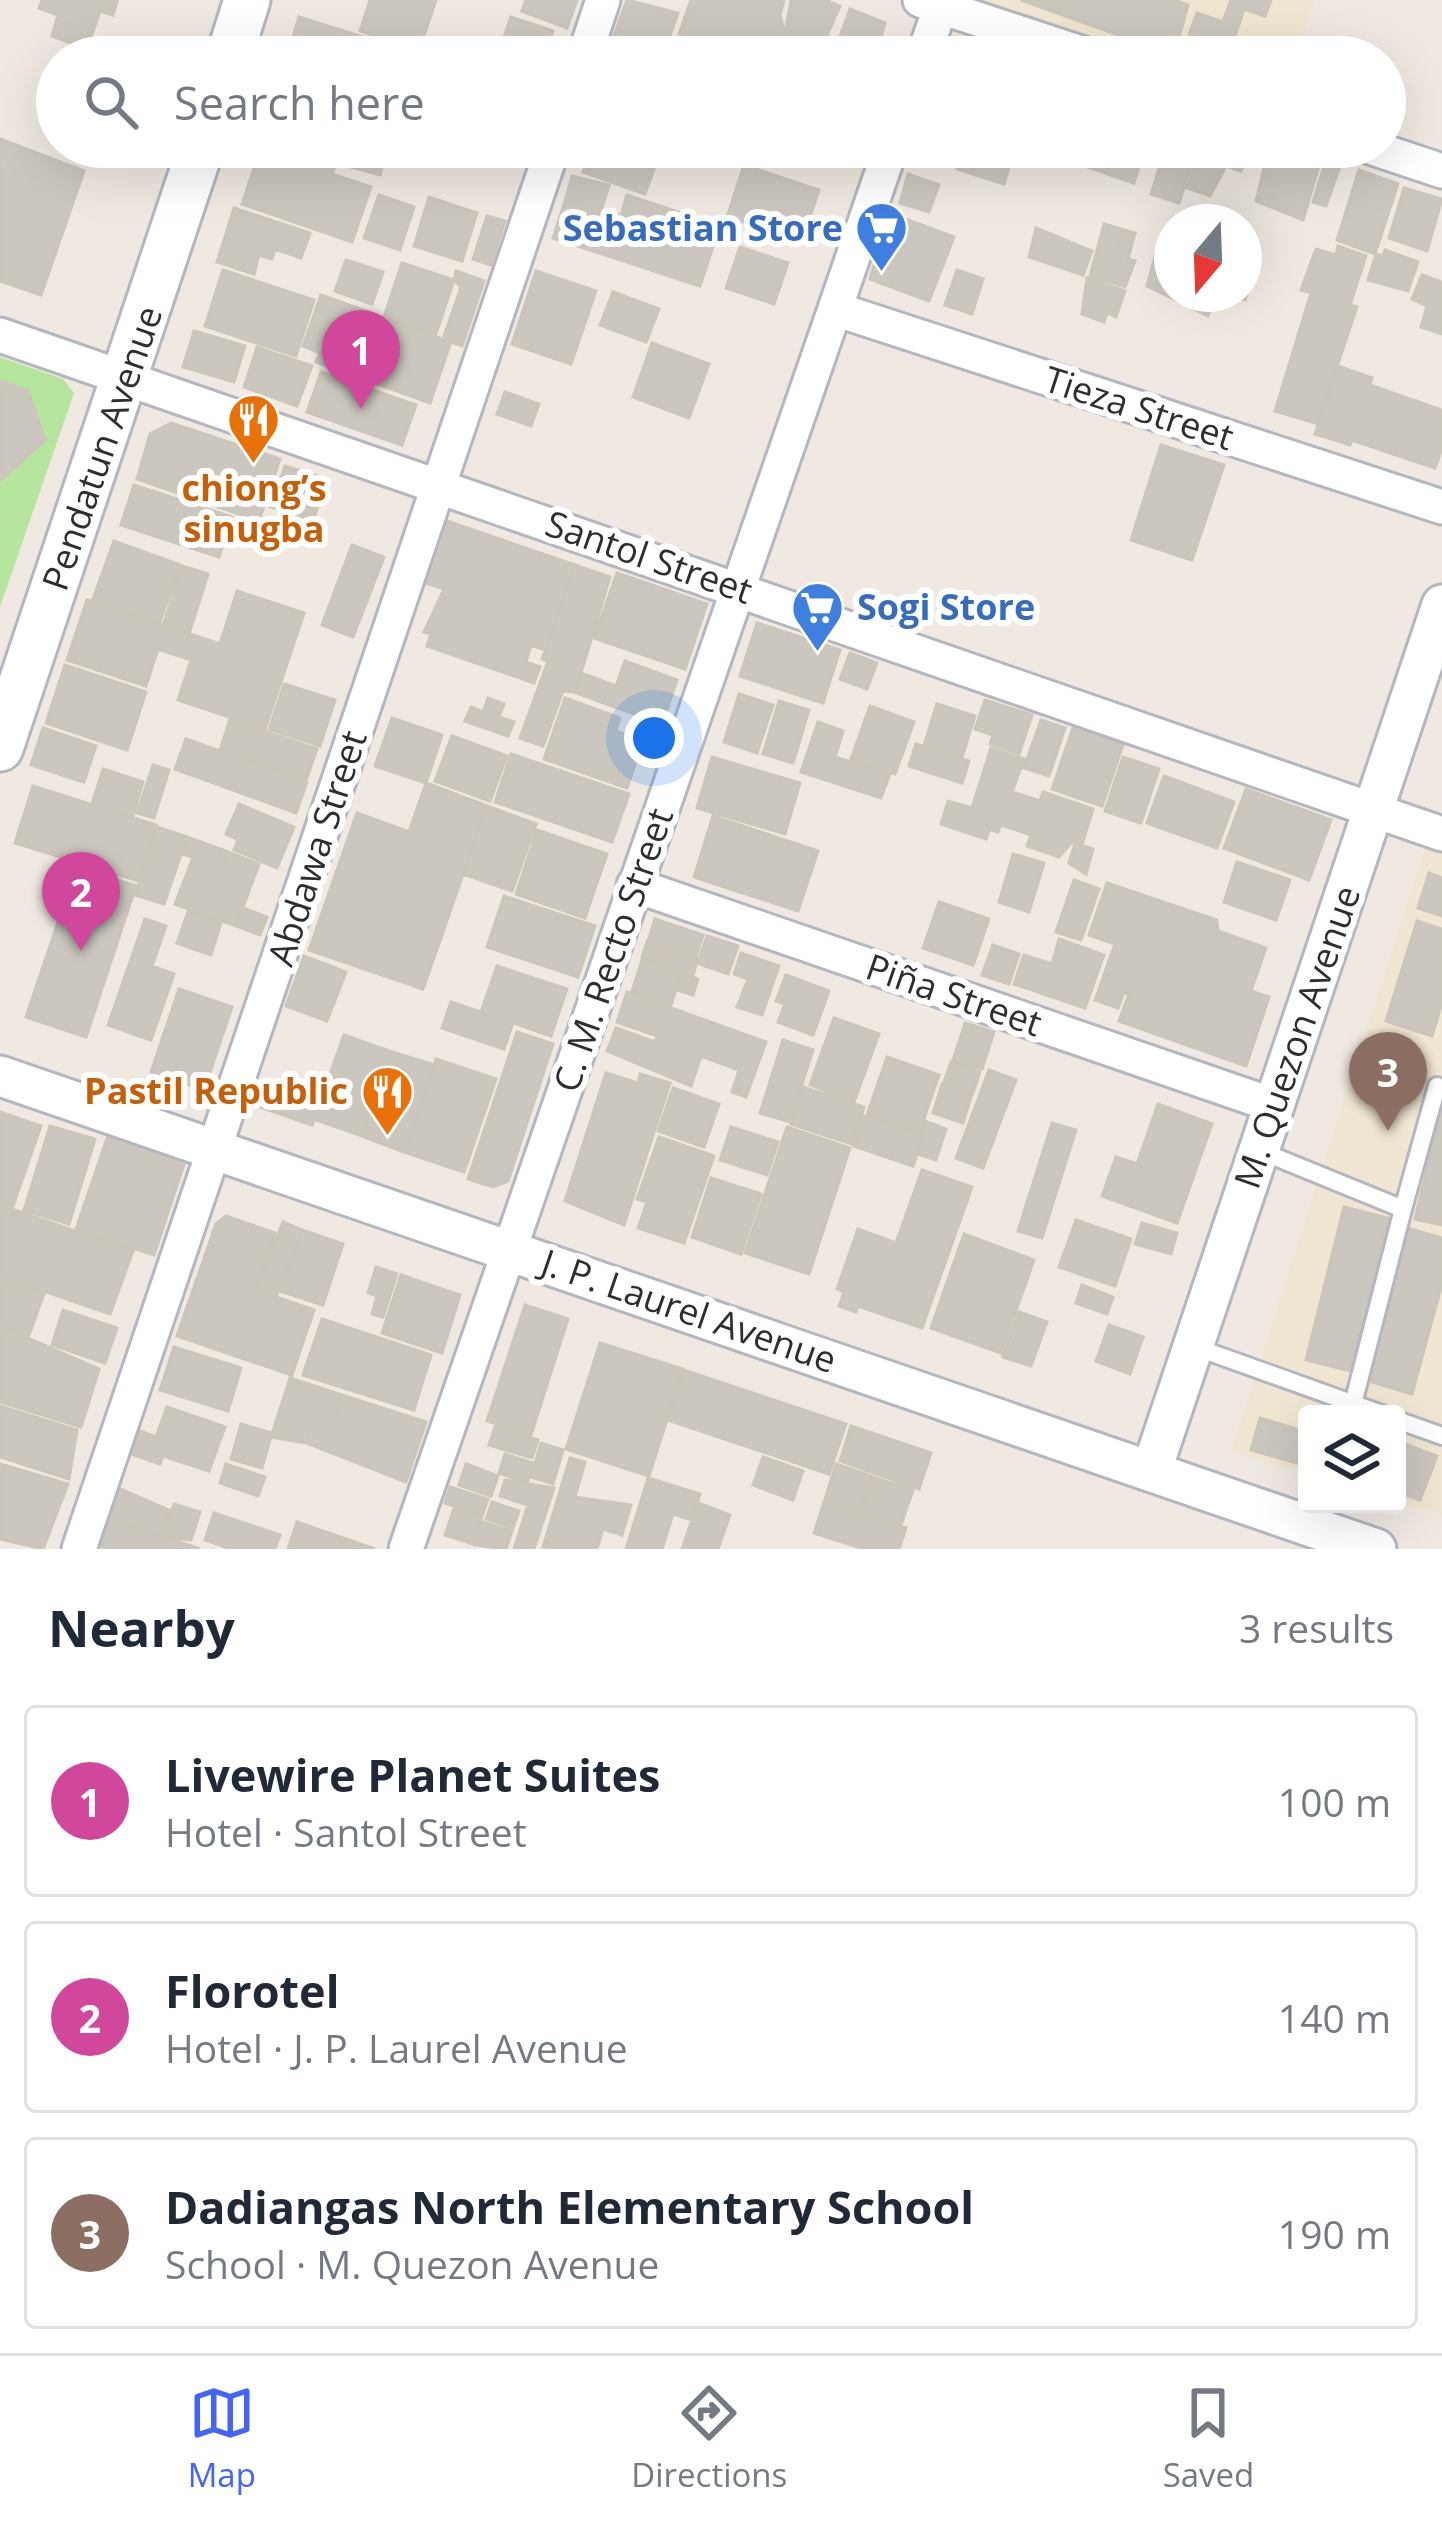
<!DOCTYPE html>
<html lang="en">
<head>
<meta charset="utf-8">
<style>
  :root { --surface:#fff; --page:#f6f6f7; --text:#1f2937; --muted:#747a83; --line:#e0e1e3; --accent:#4264fb }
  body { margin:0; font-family:"Open Sans",sans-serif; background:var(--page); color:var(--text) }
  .controls { position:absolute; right:36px; bottom:36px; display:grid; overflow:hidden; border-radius:12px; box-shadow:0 12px 48px #0002 }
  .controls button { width:108px; height:108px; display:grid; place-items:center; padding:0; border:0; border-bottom:3px solid var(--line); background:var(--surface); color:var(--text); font:60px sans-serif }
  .compass { position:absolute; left:1154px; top:204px; width:108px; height:108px; border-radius:50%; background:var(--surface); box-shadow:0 12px 48px #0002; rotate:199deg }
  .you { position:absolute; left:654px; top:738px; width:42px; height:42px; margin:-30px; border:9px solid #fff; border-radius:50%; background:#1a73e8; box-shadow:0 0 0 18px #1a73e833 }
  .badge { display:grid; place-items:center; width:78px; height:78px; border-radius:50%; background:var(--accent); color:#fff; font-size:39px; font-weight:700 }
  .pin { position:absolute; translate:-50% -99px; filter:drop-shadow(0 3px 6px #0008) }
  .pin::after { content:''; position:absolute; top:63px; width:42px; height:36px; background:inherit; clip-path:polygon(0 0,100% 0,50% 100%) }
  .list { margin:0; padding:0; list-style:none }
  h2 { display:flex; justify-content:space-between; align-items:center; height:156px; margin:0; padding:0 48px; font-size:51px }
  h2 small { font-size:39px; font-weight:400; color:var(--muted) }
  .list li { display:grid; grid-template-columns:78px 1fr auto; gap:36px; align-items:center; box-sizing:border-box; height:192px; margin:0 24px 24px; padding:0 24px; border:3px solid var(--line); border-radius:12px }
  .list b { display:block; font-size:45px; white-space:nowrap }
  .list p { margin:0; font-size:39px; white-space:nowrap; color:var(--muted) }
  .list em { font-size:39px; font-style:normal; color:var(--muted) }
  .icon { flex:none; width:66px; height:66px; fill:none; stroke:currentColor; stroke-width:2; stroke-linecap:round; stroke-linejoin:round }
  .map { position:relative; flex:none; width:1442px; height:1549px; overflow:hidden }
  .search { position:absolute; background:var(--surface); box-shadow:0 12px 48px #0002; left:36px; right:36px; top:36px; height:132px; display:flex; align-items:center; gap:30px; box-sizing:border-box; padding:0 42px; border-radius:66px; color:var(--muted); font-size:45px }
  .sheet { height:804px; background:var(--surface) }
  nav { display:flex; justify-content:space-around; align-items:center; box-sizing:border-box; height:168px; border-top:3px solid var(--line); background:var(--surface); font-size:33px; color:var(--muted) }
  nav a { display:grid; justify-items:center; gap:6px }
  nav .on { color:var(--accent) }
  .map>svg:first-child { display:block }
  .education { fill:#f0e6d1 }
  .green { fill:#b6e59e }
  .building { fill:#cbc7bf; stroke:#cbc5ba; stroke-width:3 }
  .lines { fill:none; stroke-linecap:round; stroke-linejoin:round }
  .service-casing { stroke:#b4b7c1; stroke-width:22 }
  .minor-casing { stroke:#b4b7c1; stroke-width:39 }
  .tertiary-casing { stroke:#b4b7c1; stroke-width:45 }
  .secondary-casing { stroke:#b4b7c1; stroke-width:51 }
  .service { stroke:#fff; stroke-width:16 }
  .minor { stroke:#fff; stroke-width:33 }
  .tertiary { stroke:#fff; stroke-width:39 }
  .secondary { stroke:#fff; stroke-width:45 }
  .labels { text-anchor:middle; stroke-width:12; stroke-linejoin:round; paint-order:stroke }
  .shop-label { font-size:36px; font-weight:bold; fill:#366cbe; stroke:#fff; text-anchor:end }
  .street-label { font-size:36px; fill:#2e2e2e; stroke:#fff }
  .food-label { font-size:36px; font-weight:bold; fill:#c56008; stroke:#fff }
</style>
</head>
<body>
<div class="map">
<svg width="1442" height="1549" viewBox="0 0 1442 1549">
  <rect width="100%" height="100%" fill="#efe9e1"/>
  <!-- education -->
  <path class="education" d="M966,0H1315L1296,57H947Z
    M1427,842L1442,848V1516L1397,1502V1414H1307V1474L1231,1451Z"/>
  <!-- green -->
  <path class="green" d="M0,357L63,379L74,393L0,607Z"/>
  <!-- building -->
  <path class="building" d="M42,0H115L117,1L113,15L100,11L87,49L52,36L58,15L39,8Z
    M370,0H436L419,50L360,31Z
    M526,0H577L567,28L522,11Z
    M627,0L678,13L664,53L614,36Z
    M691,0H784L780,15L785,34L791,0H825L840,6L821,49L846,57H753L758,40L748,57L679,34Z
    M1021,0H1175L1188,5L1174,55Z
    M1231,0H1271L1265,16L1244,9L1228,57L1183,51L1197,13L1223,22Z
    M850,9L885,23L875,57L848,54L849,48L838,42Z
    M299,17L382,43L378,57H287Z
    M511,17L553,31L545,57H497Z
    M1309,41L1365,57H1305Z
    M967,42L1014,57H961Z
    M0,139L84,171L41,295L0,281Z
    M261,147H342L332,174L371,187L352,242L242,204Z
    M348,147L387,148L380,175L343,165Z
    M592,147H662L645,194L583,172Z
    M964,147H1015L1004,184L957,169Z
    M1034,147H1079L1073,162Z
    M1079,147H1145L1134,183L1073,162Z
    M1166,147H1197L1179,203L1151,194Z
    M1201,147H1250L1241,171L1226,166L1210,196L1187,188Z
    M1330,147L1345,152L1326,206L1313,202Z
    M1267,155L1318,169L1303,220L1256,201Z
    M744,165L819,190L802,241L727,217Z
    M1359,170L1398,184L1375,254L1337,240Z
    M908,174L939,185L929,212L900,203Z
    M572,176L609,185L602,208L566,198Z
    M1404,188L1442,199L1427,251L1389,238Z
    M379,195L414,207L400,250L364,238Z
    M627,195L720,226L700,286L553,238L566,198L621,215Z
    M429,197L477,213L462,261L414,246Z
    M234,208L310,233L301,258L275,249L272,259L259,255L254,274L217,262Z
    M889,213L954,237L929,301L870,279Z
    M487,216L505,221L491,265L473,259Z
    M1104,224L1135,233L1128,259L1135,261L1125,287L1090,276Z
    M1036,228L1092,251L1083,275L1029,257Z
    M1338,246L1366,256L1350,305L1301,290L1316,249L1336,255Z
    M740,247L788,263L774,304L726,288Z
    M1385,250L1418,262L1408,291L1368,280L1376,254L1383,256Z
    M1155,256L1172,262V294H1217L1208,316L1147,286Z
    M346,260L383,272L372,304L335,291Z
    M402,263L454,280L436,334L384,317Z
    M1244,266L1255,270L1245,300L1228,294H1244Z
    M223,270L314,300L296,356L205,326Z
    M957,270L983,279L972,314L945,305Z
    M456,271L484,281L462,346L443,339L461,287L454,280Z
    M536,271L596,291L571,364L512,344Z
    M1422,275L1442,282V334L1421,327L1427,306L1412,299Z
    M1087,278L1125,291L1116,317L1107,313L1104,322L1082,314Z
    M613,292L659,309L646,342L600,325Z
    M1311,293L1357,307L1318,424L1275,411Z
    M321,295L451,342L430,403L316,362L320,353L303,346Z
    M194,331L245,346L234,382L183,367Z
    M652,343L709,364L689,418L633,397Z
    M257,347L312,366L297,406L244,387Z
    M1338,366L1372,378L1370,385L1442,410V449L1435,468L1352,440L1350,445L1315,434Z
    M321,372L416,405L402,445L307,412Z
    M0,381L28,391L45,440L0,481Z
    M505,392L539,404L531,426L497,414Z
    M171,423L280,459L259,521L137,479L150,434Z
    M1161,445L1224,465L1192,560L1131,540Z
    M285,466L327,479L313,521L271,507Z
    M134,485L232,517L219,557L121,525Z
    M441,519L575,565L545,650L531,645L526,662L540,667L534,683L427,646L431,634L424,632L444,589L420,581Z
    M114,541L180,565L160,622L93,599Z
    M352,545L384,557L353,637L322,625Z
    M575,565L610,577L581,673L542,659Z
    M182,566L208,574L190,631L164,623Z
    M617,573L707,604L685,669L594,638Z
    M237,591L304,613L265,729L178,700L191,660L158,649L146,686L67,660L87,600L220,644Z
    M757,623L840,650L823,703L740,676Z
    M850,653L877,663L867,689L840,679Z
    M548,661L581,673L574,692L563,691L543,746L520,738Z
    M625,661L677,680L662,724L574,692L581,673L616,686Z
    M65,665L146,692L127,750L46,723Z
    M284,684L335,700L320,746L269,729Z
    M739,694L773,705L757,753L724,742Z
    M488,698L504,704L499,717L514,722L508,736L465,721L471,707L483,712Z
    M565,698L620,718L616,731L643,740L627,788L544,759Z
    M985,700L1032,715L1019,754L990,744L993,735L975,729Z
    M779,701L809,710L793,763L763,754Z
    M937,704L975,716L962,757L924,745Z
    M870,706L914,722L895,774L851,759Z
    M392,718L442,735L426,783L375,766Z
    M230,719L317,749L306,780L220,750Z
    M1041,720L1065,728L1049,776L1024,768Z
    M818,722L843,731L835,757L890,774L881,798L801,772Z
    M43,728L96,746L84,782L31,765Z
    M1073,728L1123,745L1102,806L1052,789Z
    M452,736L507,756L490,801L435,781Z
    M186,739L307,782L296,813L175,769Z
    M916,744L969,761L962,783L909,766Z
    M991,748L1024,759L1012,792L1040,801L1043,792L1093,809L1082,845L1072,842L1059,857L1027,846L1031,835L1001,825L998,832L990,829L986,839L941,824L948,801L972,808Z
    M511,754L629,794L612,842L495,802Z
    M712,757L800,783L785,834L697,808Z
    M1123,757L1159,769L1141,823L1105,811Z
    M153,765L169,770L154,818L137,813Z
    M103,769L143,782L133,816L92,804Z
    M1164,776L1234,802L1217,848L1147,823Z
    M426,783L487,806L423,989L309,950L357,813L409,832Z
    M33,786L156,825L138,881L15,843Z
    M1246,789L1331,820L1309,880L1224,848Z
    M239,804L294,827L277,868L234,850L238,840L226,834Z
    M487,806L536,824L512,891L463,874Z
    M713,816L818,851L798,911L694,877Z
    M157,827L187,837L164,904L135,895Z
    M537,830L607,854L585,918L516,894Z
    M187,837L228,852L222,868L181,853Z
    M1075,843L1093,849L1086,874L1069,863Z
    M228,852L259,864L236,926L175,904L193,858L222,868Z
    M1013,854L1044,863L1029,912L999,902Z
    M1237,862L1290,880L1276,920L1224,902Z
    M77,866L136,886L86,1037L26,1017Z
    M1429,873L1442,878V916L1418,908Z
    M1074,880L1099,889L1081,940L1056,932Z
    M1107,883L1217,920L1218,931L1266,948L1251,991L1269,997L1246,1066L1119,1021L1129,994L1124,992L1118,1008L1095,1000L1115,944L1089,935Z
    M504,896L595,926L578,977L487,947Z
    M939,902L989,919L973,965L923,948Z
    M243,908L267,917L260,935L236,926Z
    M188,912L221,923L211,955L177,943Z
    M145,919L166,926L152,966L174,974L151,1040L108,1025Z
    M655,919L703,935L696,956L648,941Z
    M1417,921L1442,929V1003L1432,1036L1386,1021Z
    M707,936L738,946L728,974L697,963Z
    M1059,939L1104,955L1085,1008L1014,984L1024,955L1052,964Z
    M647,942L662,947L657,962L642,957Z
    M993,945L1019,954L1009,984L982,975Z
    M664,948L698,958L693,975L659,965Z
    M741,953L779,966L762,1015L737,1007L748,979L734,974Z
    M304,956L346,972L327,1021L286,1006Z
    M642,960L681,973L671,1005L632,991Z
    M497,966L567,989L551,1036L481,1012Z
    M682,974L698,979L693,995L677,990Z
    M786,975L829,991L813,1035L778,1022L785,1004L776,1001Z
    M179,989L232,1007L204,1090L151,1072Z
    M627,992L766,1042L746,1097L732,1092L739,1070L701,1056L691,1086L607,1051L616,1028L655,1042L657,1036L617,1022Z
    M451,1002L513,1023L504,1049L442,1028Z
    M834,1018L879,1034L854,1102L810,1085Z
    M965,1023L994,1032L982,1069L953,1060Z
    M517,1032L553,1044L508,1181L493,1187L468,1179Z
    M344,1035L392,1052L362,1136L314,1119Z
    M783,1040L813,1050L790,1122L760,1113Z
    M392,1052L435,1065L404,1152L362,1136Z
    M887,1057L939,1075L919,1133L867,1115Z
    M436,1059L496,1079L464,1172L404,1152Z
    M951,1062L980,1072L973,1093L944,1082Z
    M989,1070L1016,1080L983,1168L956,1158Z
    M606,1073L638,1083L640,1074L670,1083L624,1225L565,1201Z
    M942,1084L972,1094L963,1123L933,1113Z
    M803,1087L864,1107L852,1144L791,1124Z
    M673,1088L719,1104L704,1147L658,1131Z
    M266,1091L318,1109L312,1125L260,1107Z
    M1158,1104L1212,1124L1177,1223L1102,1196L1116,1157L1137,1164Z
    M1442,1105V1225L1415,1219Z
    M0,1112L41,1126L13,1206L0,1202Z
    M864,1116L923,1136L913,1166L854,1146Z
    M924,1121L946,1129L936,1160L918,1154Z
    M1052,1123L1076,1130L1042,1238L1018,1231Z
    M50,1126L95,1139L69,1224L24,1210Z
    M731,1127L778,1142L767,1175L720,1160Z
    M787,1127L850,1148L809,1274L745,1253Z
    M108,1136L185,1161L154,1255L76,1229Z
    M659,1137L714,1156L684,1243L638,1228L647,1202L637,1199Z
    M922,1170L972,1187L922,1328L858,1306L856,1312L839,1306L844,1292L837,1289L858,1229L896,1243Z
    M711,1178L761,1194L741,1254L692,1237Z
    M0,1205L133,1251L110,1314L0,1276Z
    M1344,1207L1388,1218L1350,1371L1306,1360Z
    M226,1216L275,1233L256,1290L314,1310L292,1375L177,1336L216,1224Z
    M1076,1220L1131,1239L1115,1286L1059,1267Z
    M283,1222L302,1230L276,1297L256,1290Z
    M1142,1223L1177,1233L1171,1254L1135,1244Z
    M1407,1228L1442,1238V1284L1412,1394L1365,1380Z
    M302,1230L343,1244L323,1305L280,1291Z
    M964,1234L1034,1260L1001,1353L931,1328Z
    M376,1267L397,1274L383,1317L372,1314L377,1296L368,1293Z
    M401,1275L460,1295L442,1353L382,1333Z
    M0,1278L44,1294L29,1335L0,1325Z
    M1082,1285L1113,1297L1107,1314L1076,1303Z
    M525,1305L568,1319L531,1435L487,1421Z
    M63,1310L117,1328L105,1363L52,1345Z
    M1019,1312L1047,1322L1031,1366L1003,1357Z
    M322,1319L431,1355L414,1410L303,1375Z
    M1109,1325L1143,1337L1130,1374L1096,1361Z
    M0,1326L99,1369L81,1427L0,1402Z
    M600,1343L683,1369L649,1476L566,1449Z
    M174,1347L241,1368L228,1411L160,1390Z
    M684,1370L846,1424L829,1474L668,1420Z
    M290,1378L342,1395L333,1423L328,1421L324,1433L311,1429L306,1443L271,1437Z
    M342,1395L426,1422L406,1482L306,1443L311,1429L324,1433L328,1421L333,1423Z
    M0,1406L77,1430L69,1479L0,1457Z
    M167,1407L225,1427L209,1471L163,1456L160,1464L131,1454L140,1431L156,1437Z
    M1260,1418L1307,1432V1466L1251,1450Z
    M241,1424L272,1433L262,1468L231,1459Z
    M851,1426L931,1453L919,1489L840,1461Z
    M495,1427L538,1440L532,1458L489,1445Z
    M1397,1441L1437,1456L1420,1500L1397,1492Z
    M541,1443L563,1450L553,1484L531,1477Z
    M505,1454L533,1463L527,1483L499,1473Z
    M763,1457L803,1471L793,1500L753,1485Z
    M570,1458L585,1462L575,1497L631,1505L622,1535L603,1529L597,1549L543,1547Z
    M0,1464L68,1484L43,1549L0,1539Z
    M226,1464L265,1477L258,1496L220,1483Z
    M466,1464L498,1476L491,1496L459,1485Z
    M836,1464L871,1476L859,1511L825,1499Z
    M873,1477L913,1490L901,1525L862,1512Z
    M648,1478L700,1494L692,1520L673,1514L662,1549H626Z
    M505,1480L554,1488L534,1549H514L528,1505L500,1496Z
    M450,1487L488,1499L482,1516L445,1503Z
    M118,1488L169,1510L161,1535L108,1517Z
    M492,1502L519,1511L513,1528L486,1519Z
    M824,1502L906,1528L899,1549H864L814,1533Z
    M698,1503L730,1515L718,1549H682Z
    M174,1504L200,1512L191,1540L163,1537Z
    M454,1508L482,1517L473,1544L445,1535Z
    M214,1513L280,1535L275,1549H231L205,1540Z
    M108,1519L170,1539L200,1549H109L99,1546Z
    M297,1522L375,1549H288Z
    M483,1522L512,1531L506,1549L475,1545Z"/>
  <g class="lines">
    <defs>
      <path id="service" d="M1258,1150L1403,1209L1353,1404
        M1403,1209L1437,1086
        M1195,1347L1382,1414
        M1397,1420L1442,1436"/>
      <path id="minor" d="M920,0L1093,57
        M584,57L603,0
        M923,57L943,0
        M1370,147L1442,171
        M835,309L1442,507
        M0,335L1442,834
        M634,885L1273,1105
        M79,1549L553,147
        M406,1549L891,147"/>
      <path id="tertiary" d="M0,1076L1376,1549
        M1152,1469L1442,605"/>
      <path id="secondary" d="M229,57L247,0
        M0,748L201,147"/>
    </defs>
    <!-- service casing -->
    <use href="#service" class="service-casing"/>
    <!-- minor casing -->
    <use href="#minor" class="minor-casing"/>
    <!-- tertiary casing -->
    <use href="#tertiary" class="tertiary-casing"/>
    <!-- secondary casing -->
    <use href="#secondary" class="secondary-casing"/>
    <!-- service -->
    <use href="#service" class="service"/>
    <!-- minor -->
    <use href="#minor" class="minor"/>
    <!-- tertiary -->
    <use href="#tertiary" class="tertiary"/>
    <!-- secondary -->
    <use href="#secondary" class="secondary"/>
  </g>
  <!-- icons -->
  <defs>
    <symbol id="supermarket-pin" viewBox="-11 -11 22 30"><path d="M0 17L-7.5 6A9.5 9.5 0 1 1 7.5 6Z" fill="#3f7fe0" stroke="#fff"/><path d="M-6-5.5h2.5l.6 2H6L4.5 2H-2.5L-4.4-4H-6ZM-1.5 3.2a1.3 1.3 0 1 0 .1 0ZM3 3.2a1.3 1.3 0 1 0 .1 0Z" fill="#fff"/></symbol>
    <symbol id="restaurant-pin" viewBox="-11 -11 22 30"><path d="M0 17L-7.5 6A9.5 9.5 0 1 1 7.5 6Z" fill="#e8710a" stroke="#fff"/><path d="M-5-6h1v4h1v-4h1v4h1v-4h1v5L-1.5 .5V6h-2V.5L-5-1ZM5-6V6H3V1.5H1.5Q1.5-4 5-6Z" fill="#fff"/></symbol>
  </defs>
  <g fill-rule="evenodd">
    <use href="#supermarket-pin" x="852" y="198" width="59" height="81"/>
    <use href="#restaurant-pin" x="224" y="390" width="59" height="81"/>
    <use href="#supermarket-pin" x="788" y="578" width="59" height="81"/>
    <use href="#restaurant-pin" x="358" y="1062" width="59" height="81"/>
  </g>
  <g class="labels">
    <!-- shop labels -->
    <g class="shop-label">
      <text x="843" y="241">Sebastian Store</text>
      <text x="857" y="620" text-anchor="start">Sogi Store</text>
    </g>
    <!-- street labels -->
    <g class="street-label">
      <text transform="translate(1139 408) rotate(18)" y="13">Tieza Street</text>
      <text transform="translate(102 448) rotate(-71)" y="13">Pendatun Avenue</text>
      <text transform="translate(649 557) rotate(19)" y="13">Santol Street</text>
      <text transform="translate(317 848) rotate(-72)" y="13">Abdawa Street</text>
      <text transform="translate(613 950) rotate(-71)" y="13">C. M. Recto Street</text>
      <text transform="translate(954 995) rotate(19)" y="13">Piña Street</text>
      <text transform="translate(1297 1037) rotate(-71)" y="13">M. Quezon Avenue</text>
      <text transform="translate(689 1311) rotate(19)" y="13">J. P. Laurel Avenue</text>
    </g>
    <!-- food labels -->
    <g class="food-label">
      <text x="254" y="501">chiong’s<tspan x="254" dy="41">sinugba</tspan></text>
      <text x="348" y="1104" text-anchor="end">Pastil Republic</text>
    </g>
  </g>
</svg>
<div class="controls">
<button><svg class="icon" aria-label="layers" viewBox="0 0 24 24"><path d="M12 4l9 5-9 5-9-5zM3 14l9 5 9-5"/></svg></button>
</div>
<svg class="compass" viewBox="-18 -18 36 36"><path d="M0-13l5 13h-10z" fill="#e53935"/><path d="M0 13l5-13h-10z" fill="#747a83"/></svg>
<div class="you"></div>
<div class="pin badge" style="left:361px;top:409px;background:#d1479c">1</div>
<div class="pin badge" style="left:81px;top:951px;background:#d1479c">2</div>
<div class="pin badge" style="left:1388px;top:1131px;background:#8d6e63">3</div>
<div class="search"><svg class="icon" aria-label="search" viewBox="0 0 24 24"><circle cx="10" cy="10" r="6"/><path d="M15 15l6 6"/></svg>Search here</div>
</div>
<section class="sheet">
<h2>Nearby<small>3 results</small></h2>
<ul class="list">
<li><span class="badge" style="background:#d1479c">1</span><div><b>Livewire Planet Suites</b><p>Hotel · Santol Street</p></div><em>100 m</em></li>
<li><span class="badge" style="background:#d1479c">2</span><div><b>Florotel</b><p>Hotel · J. P. Laurel Avenue</p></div><em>140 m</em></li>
<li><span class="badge" style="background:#8d6e63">3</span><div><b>Dadiangas North Elementary School</b><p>School · M. Quezon Avenue</p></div><em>190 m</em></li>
</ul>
</section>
<nav>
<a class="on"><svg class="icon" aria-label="map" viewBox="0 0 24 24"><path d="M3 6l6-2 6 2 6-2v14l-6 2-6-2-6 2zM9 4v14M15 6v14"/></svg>Map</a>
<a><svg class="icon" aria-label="directions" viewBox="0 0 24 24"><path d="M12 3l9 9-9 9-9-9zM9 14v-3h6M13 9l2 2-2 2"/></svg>Directions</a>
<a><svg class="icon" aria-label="saved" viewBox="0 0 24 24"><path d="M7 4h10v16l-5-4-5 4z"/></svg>Saved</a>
</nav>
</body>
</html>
